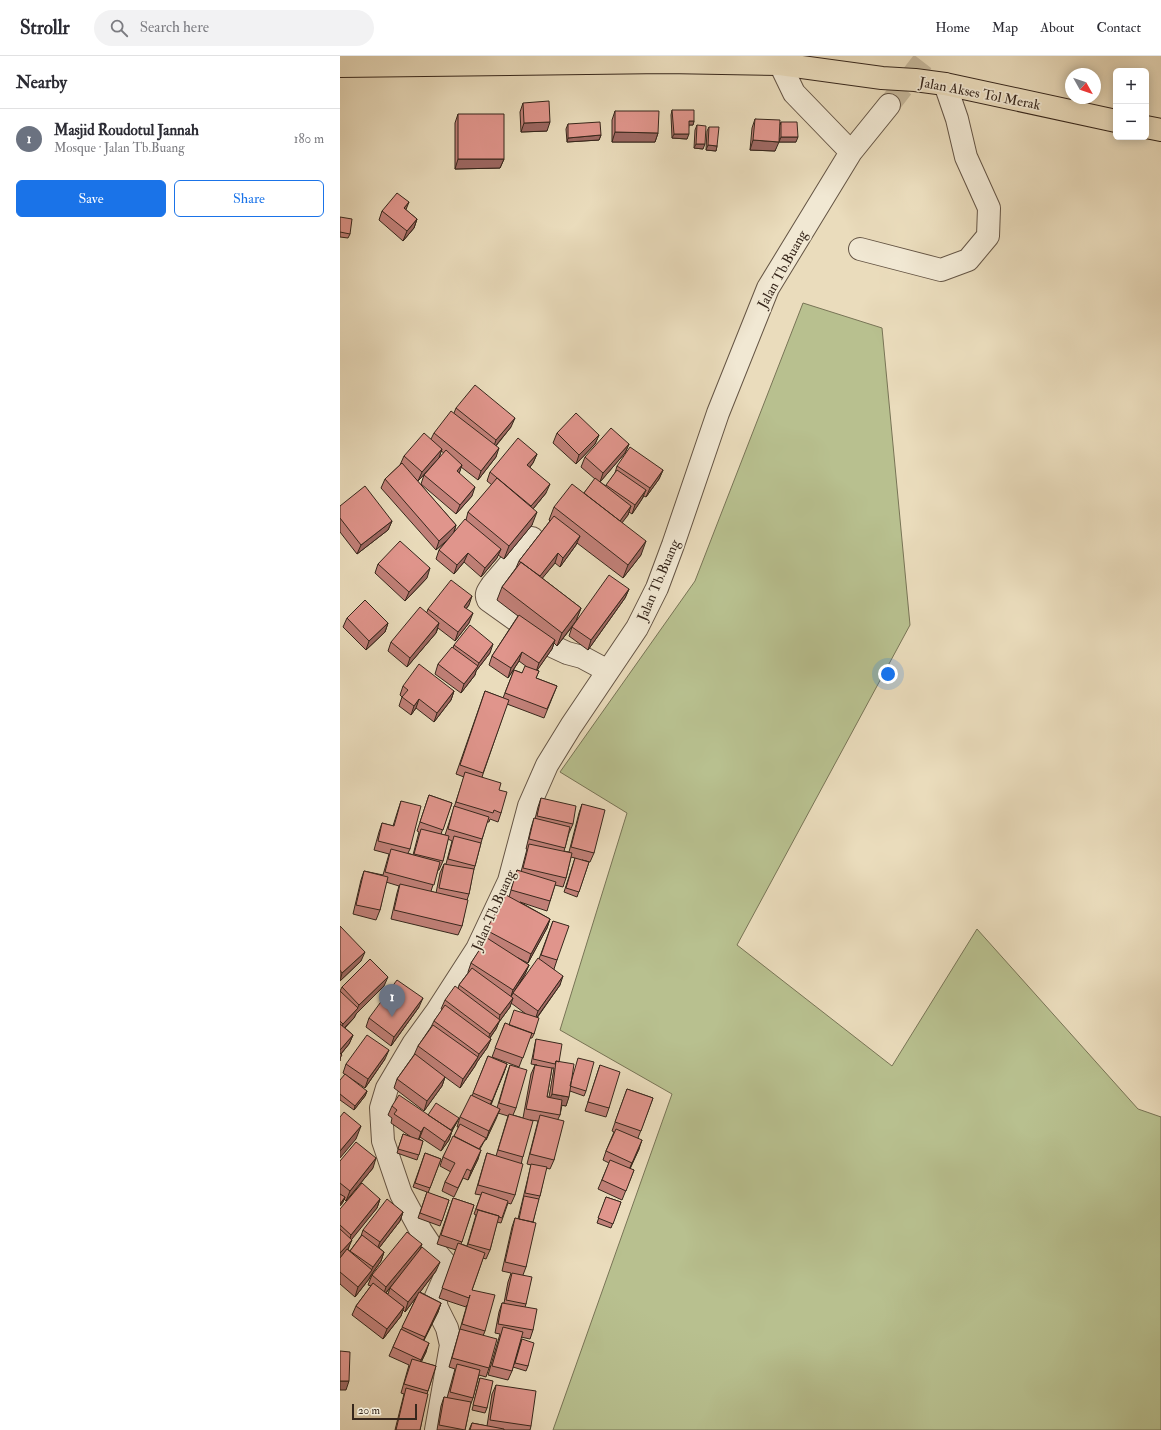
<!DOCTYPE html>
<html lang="en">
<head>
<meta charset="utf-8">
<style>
  :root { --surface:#fff; --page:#f2f2f3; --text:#2b2b33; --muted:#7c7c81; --line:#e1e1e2; --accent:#1a73e8 }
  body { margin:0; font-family:"IM FELL Double Pica",serif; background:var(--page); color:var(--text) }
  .controls { position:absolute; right:12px; top:12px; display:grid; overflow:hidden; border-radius:6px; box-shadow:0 2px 10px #0003 }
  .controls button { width:36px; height:36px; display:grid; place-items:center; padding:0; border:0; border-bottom:1px solid var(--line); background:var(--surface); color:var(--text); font:20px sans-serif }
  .compass { position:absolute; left:725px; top:12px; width:36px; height:36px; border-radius:50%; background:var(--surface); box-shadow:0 2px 10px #0003; rotate:130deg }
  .scale { position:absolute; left:12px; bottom:10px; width:65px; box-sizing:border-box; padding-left:4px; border:2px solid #37271c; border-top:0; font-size:11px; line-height:14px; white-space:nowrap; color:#37271c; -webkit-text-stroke:3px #f1e8d3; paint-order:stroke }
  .you { position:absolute; left:548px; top:618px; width:14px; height:14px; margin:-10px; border:3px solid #fff; border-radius:50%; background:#1a73e8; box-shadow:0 0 0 6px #1a73e833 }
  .badge { display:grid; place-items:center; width:26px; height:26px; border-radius:50%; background:var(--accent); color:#fff; font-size:13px; font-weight:700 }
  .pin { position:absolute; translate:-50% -33px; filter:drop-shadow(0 1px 2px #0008) }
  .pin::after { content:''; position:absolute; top:21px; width:14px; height:12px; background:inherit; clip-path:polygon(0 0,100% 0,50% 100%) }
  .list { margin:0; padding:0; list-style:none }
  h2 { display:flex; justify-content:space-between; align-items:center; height:52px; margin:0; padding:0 16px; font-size:17px }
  h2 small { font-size:13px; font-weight:400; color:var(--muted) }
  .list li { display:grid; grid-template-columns:26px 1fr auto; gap:12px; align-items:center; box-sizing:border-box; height:60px; padding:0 16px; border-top:1px solid var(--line) }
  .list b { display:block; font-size:15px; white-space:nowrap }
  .list p { margin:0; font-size:13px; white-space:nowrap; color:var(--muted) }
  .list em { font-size:13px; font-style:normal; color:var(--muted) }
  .actions { display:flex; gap:8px; padding:12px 16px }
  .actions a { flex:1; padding:9px 0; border:1px solid var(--accent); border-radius:6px; text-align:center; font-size:14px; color:var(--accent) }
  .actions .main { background:var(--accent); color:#fff }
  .icon { flex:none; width:22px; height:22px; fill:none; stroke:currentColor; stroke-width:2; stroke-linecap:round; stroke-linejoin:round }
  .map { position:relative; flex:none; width:821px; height:1374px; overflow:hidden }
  header { display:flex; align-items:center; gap:24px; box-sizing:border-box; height:56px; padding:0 20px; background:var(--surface); border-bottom:1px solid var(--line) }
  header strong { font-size:19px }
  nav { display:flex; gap:22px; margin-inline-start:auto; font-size:14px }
  .search { width:280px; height:36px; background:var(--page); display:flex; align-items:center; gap:10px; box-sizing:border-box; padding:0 14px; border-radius:22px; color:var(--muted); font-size:15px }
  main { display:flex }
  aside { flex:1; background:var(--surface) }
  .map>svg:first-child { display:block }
  .green { fill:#b8c08f; stroke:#787456 }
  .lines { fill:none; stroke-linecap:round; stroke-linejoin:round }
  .minor-tunnel { stroke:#c6b89c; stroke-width:22; stroke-dasharray:22 11; stroke-linecap:butt }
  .minor-casing { stroke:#645444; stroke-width:24 }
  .highway-casing { stroke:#37271c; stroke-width:24 }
  .minor { stroke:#f1e8d3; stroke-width:22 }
  .highway { stroke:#eadcbc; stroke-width:22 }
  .wall { fill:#c18078; stroke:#37271c; fill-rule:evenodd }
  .shaded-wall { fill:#9d6862; stroke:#37271c }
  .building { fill:#e0958c; stroke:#37271c }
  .labels { text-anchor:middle; stroke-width:3.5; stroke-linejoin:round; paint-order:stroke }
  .street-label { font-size:14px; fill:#37271c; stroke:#f1e8d3 }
</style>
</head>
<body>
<header>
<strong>Strollr</strong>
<div class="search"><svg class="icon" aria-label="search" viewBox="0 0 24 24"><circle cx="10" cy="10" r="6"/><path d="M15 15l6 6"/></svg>Search here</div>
<nav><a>Home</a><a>Map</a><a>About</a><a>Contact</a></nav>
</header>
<main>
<aside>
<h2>Nearby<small></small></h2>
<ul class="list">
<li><span class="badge" style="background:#6b7280">1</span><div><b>Masjid Roudotul Jannah</b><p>Mosque · Jalan Tb.Buang</p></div><em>180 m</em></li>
</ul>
<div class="actions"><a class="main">Save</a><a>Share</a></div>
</aside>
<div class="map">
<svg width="821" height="1374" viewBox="0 0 821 1374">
  <rect width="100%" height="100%" fill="#eadcbc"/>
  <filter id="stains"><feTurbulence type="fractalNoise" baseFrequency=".005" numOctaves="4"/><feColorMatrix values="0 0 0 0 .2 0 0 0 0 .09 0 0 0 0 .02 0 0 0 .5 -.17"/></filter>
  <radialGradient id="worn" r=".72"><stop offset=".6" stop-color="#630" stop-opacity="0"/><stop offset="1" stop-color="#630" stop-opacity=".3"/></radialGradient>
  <!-- green -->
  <path class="green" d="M463,247L542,272L570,569L397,889L552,1010L637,873L798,1053L821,1061V1374H213L332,1038L220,974L287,757L220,716L355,525Z"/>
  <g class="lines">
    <!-- minor-tunnel -->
    <path class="minor-tunnel" d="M549,49L587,0"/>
    <defs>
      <path id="minor" d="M440,8L454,37L511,96
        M520,193L601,214L628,204L648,180L649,152L626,101L617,63L605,28
        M192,482L152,529C148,535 145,538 148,544L212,590L227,597L242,601L268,615
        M96,1374L111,1289L107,1272L97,1252L95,1243L107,1216L105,1207L93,1193L81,1175L61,1138L43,1085L41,1052L47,1032L73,988L97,955L137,893L169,825L189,750L207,709L231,670L297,572L317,532L333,489L378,357L428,232L511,96L549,49"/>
      <path id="highway" d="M0,10L326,6L440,8L542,22L575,24L605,28L776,65
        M806,71L821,74"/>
    </defs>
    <!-- minor casing -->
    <use href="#minor" class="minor-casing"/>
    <!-- highway casing -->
    <use href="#highway" class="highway-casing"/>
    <!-- minor -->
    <use href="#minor" class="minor"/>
    <!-- highway -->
    <use href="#highway" class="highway"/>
  </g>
  <!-- wall -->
  <path class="wall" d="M183,47L207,75L181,76L180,56Z
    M332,54L354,65L353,69H349L347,83L332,82L331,59Z
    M275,55L318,77L315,86H272V64Z
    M118,58L164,103L160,112L115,113V67Z
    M415,63L440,69L441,66L456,86H439V82L435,95L410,94L412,72Z
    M228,68L261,79L259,84L227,86L226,73Z
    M357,69L363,93L354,92L355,74Z
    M369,71L377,90L376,95L366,94L367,75Z
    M66,154L77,163L74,172L63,185L39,164L42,155Z
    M0,161L10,178L8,182L0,181Z
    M116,352L171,371L156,390V401L138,424L121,411L119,417L132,440L116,458L81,428L84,419L104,397L101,395L99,402L78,425L73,420L116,469L114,476L126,464L128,456L152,429L147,425L150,416L197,398L193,407L190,411L206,437L193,453L192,469L164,503L158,499L157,502L141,521L124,506L114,518L96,503L99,494L109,482L96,494L41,432L45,423L60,409L64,400L91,383L94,377L114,357Z
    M217,377L259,379L255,388L236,408L213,387Z
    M289,388L285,397L260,426L266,430L275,417L277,410L323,414L319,423L306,441L304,440L292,458L289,456L288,459L282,466L301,499L283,522L237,487L236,489L220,511L215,507L202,522L241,552L236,564L289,533L285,542L248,594L229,580L232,571L217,590L214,587L212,593L197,614L199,615L196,622L217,630L204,662L167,648L142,721L159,734L161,757L158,766L150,763L149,766H147L141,787L135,810L133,816L129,838L127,844L122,870L118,879L51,863L57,837L59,830L46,826L40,854L36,864L13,858L21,824L24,815L43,819L49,798L34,794L39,776L42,767L53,770L58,754L61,745L70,793L68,797L73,799L79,776L77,775L89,739L112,747L101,778L105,779L124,721L116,718L145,635L163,642L174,614L182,617L187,611L179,605L168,622L149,609L152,600L178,560L157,544L162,531L176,512L179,505L210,465L209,464L214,451L244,437L255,423L241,411L245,401ZM108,783L112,785L106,808H104L100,817L96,837L91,835L98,814H99L103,805Z
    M0,450L52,465L48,474L17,498L0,476Z
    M38,508L87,522L65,545L35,517Z
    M129,549L126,553L129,567L115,585L98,572L96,577L67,611L48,595L51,586L87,556L88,553Z
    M7,562L48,567L45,576L26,594L3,571Z
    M114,589L150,597L136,615L135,619L121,637L95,618L98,608L113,592Z
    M63,630L114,635L111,644L94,666L76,652L71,659L59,650L62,641L60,639Z
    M201,742L233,768L229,777L224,795L229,796L239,757L242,748L254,797L250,806L242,804L249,806L237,841L224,836L235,802L231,801L226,822L223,831L215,829L207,855L180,846L210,863L207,872L188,907L178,902L189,909L185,918L179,928L199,903L213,865L217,904L214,913L220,929L197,962L194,978L192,982H190L179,1011L152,1001L165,967L169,969L186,958L171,947L170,951L159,966L156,973L150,982L151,983L147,992L137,1006L135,1010L120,1032L105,1021L102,1030L84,1055L54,1032L57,1023L74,999L78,990L91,971L94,965L102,954L101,953L105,944L118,933L119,929L128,917V916L131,907L146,885L143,883L146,874L169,841L177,814L181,816L187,793H186L191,772L194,762L195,763L198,751Z
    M0,870L21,905L0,925Z
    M44,930L16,958L14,962L5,972L13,979L9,988L1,998L0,1005V935L2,931Z
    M79,951L51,990L26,971L29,962Z
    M196,983L219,1006L231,1024L246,1035L244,1040L230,1035L226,1050L222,1049L220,1059L218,1063L214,1104L210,1113L206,1112L200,1140L198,1145L193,1166L186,1211L183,1219L186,1248L185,1251L193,1274L190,1283L181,1281L172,1315L168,1324L148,1319L160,1278L155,1277L159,1256L162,1247H164L168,1226L171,1217L162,1215L172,1171L175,1162L178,1163L191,1109L187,1108L198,1065L190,1064L175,1139L171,1148L168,1147L161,1167L157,1166L150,1194L146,1203L143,1202L132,1234L145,1275L143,1280L149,1312L146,1321L139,1319L133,1342L130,1350L125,1374H97L101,1350L104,1341L107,1342L115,1313L109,1311L127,1249L126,1251L99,1242L116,1194L97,1188L113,1142L134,1149L121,1188L127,1190L136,1159L134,1158L141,1139L135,1138L144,1107L147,1097L156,1100L168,1060L158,1057L146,1084H145L140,1093L138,1103L128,1124L123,1122L114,1141L102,1135L105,1126L111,1116L100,1110L103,1101L119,1071H117L120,1061L132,1040L148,1000L167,1008L151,1049L157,1052L167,1018L170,1009L176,1052L173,1059L183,1062L191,1018L195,1009H197L191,1008ZM212,1012H214L209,1041H207Z
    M45,1003L25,1032L3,1017L6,1008Z
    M260,1009L269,1052L266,1061L245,1055Z
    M0,1024L27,1035L25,1040L14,1054L0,1044Z
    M287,1033L313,1042L298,1082L299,1093L290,1113L294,1114L282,1144L258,1133L269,1107L263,1104L266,1095L274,1076L272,1075Z
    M52,1050L88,1059L117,1066L112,1075L109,1084L101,1095L80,1081L79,1083L83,1085L77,1104L57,1097L63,1078L71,1081L51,1067L52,1062L48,1059Z
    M85,1097L101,1103L88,1137L109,1144L100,1170L78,1162L87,1136L73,1131Z
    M0,1105L33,1112L6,1145L4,1143L3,1146L0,1150Z
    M266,1141L281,1146L271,1172L257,1167Z
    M40,1143L37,1152L11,1183L8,1194L10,1195L21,1180L23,1174L63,1156L60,1165L39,1192L44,1196L41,1205L31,1219L29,1223L15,1241L0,1228V1153Z
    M80,1193L96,1215L80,1236L101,1247L98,1256L84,1284L86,1296L81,1306L96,1310L87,1338L80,1374H55L64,1338L61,1337L69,1309L49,1300L53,1291L77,1240L65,1256L63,1254L61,1260L43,1283L12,1259L16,1250L31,1230L28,1229L32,1219ZM50,1232L48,1238L46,1237Z
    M182,1283L188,1310L186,1315L173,1311Z
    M140,1322L147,1352L145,1357L132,1354Z
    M156,1329L191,1370L190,1374H129L132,1367L147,1370L152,1338Z"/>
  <!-- shaded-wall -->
  <path class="shaded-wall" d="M349,65H354L353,69H347Z
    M210,66L207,75L181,76L184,67Z
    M275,76L318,77L315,86H272Z
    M334,78H349L347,83L332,82Z
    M261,79L259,84L227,86L228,82Z
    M441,81H458L456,86H439Z
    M413,84L439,86L435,95L410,94Z
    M356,88H365L363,93L354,92Z
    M368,89L377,90L376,95L366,94Z
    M118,103H164L160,112L115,113Z
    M69,146L65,156L64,152Z
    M77,163L74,172L63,185L67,175Z
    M175,362L171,371L153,393L156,384Z
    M259,379L255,388L236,408L239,399Z
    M289,388L285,397L260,426L263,417Z
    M159,392L156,401L138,424L141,415Z
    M102,393L99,402L78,425L82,416Z
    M197,398L193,407L184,418L187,409Z
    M122,409L119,418L117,415Z
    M323,414L319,423L306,441L310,432Z
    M210,428L206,437L188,459L191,450Z
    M135,431L132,440L116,458L120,449Z
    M306,434L302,443L292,458L295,449Z
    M291,450L288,459L276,475L279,466Z
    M197,456L192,469L164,503L169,490Z
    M52,465L48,474L17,498L21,489Z
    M116,469L113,479L96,494L99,485Z
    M240,480L236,489L220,511L223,502Z
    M306,485L301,499L283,522L288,509Z
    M161,493L157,502L141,521L145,512Z
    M128,497L124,506L114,518L117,509Z
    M218,497L215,507L196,530L199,521Z
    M90,512L87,522L65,545L69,536Z
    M289,533L285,542L248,594L251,584Z
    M132,540L129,549L120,560L124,551Z
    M241,552L236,565L217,590L222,577Z
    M133,557L129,567L115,585L118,576Z
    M48,567L45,576L26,594L29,585Z
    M99,567L96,577L67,611L70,602Z
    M215,584L212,593L196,616L199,607Z
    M153,588L150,597L136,615L135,619L121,637L124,628L137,611L139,607Z
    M182,596L179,605L168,622L171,612Z
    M114,635L111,644L94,666L97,657Z
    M79,643L76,652L71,659L74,650Z
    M210,863L207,872L188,907L191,898Z
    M25,896L21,905L0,925L2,917Z
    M189,909L185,918L173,937L170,943L173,934Z
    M223,920L220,929L195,964L198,955Z
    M48,921L44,930L16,958L14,962L0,976L3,968L17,953L19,949Z
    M83,942L79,951L51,990L54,981Z
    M173,942L170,951L159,966L156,973L146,987L150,978L158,967L160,959Z
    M13,979L9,988L0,999V994Z
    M151,983L147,992L137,1006L135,1010L120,1032L123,1023L137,1003L139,998Z
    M49,994L45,1003L25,1032L28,1023Z
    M167,1008L164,1017L148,1054L152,1045Z
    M105,1021L102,1030L84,1055L87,1045Z
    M27,1035L25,1040L14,1054L15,1050Z
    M212,1038L229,1041L226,1050L208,1047Z
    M160,1053L156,1063L146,1084L149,1075Z
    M119,1062L117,1066L110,1078L112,1075L109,1084L101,1095L105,1086Z
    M21,1070L16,1083L0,1102V1095Z
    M84,1071L80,1081L78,1085L81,1076Z
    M302,1084L299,1093L288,1116L292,1107Z
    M141,1094L138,1103L128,1124L131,1115Z
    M36,1102L33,1112L6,1145L10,1135Z
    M5,1141L3,1146L0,1150V1148Z
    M40,1143L37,1152L8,1188L11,1179Z
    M63,1156L60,1165L36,1196L40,1186Z
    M12,1184L8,1193L0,1203V1197Z
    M82,1188L79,1197L43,1240L46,1231Z
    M44,1196L41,1205L31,1219L29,1223L15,1241L18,1231L31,1215L33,1211Z
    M100,1206L96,1215L65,1256L68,1246Z
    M101,1247L98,1256L81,1290L85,1281Z
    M64,1251L61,1260L43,1283L47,1273Z
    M89,1287L86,1296L78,1313L81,1304Z
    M0,1325H9L6,1334H0Z"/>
  <!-- building -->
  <path class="building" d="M209,45L210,66L184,67L183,47Z
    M332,54H354V65H349V78H334Z
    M275,55H319L318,77L275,76Z
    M118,58H164V103H118Z
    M415,63L440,64L439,86L413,84Z
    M260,66L261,79L228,82V68Z
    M441,66H457L458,81H441Z
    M357,69L366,70L365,88H356Z
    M369,71H379L377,90L368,89Z
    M57,137L69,146L64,152L77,163L67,175L42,155Z
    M0,161L12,163L10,178L0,176Z
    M135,329L175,362L156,384L116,352Z
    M111,355L159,392L141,415L94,377Z
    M236,357L259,379L239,399L217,377Z
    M271,372L289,388L263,417L245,401Z
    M84,377L102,393L82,416L64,400Z
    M178,382L197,398L187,409L210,428L191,450L150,416Z
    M290,391L323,414L310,432L277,410Z
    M106,394L122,409L117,415L135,431L120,449L84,419Z
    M62,407L116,469L99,485L45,423Z
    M277,414L306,434L295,449L266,429Z
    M157,422L197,456L169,490L128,456Z
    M255,422L291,450L280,465L244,437Z
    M232,428L306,485L288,509L214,451Z
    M25,430L52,465L21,489L0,462V450Z
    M214,460L240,480L223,502L218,497L200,520L179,505Z
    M125,463L161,493L145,512L128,497L117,509L99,494Z
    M60,485L90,512L69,536L38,508Z
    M181,506L241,552L222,577L162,531Z
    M269,519L289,533L251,584L232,571Z
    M111,524L132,540L124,551L133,557L118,576L88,553Z
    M25,544L48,567L29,585L7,562Z
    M80,551L99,567L70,602L51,586Z
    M179,559L215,584L199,607L182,596L171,612L152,600Z
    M130,569L153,588L139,607L114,589Z
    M112,591L138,610L124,628L98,608Z
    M79,608L114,635L97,657L79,643L74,650L62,641L68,634L63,630Z
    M185,610L199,615L196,622L217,630L207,653L165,637L174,614L182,617Z
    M145,635L169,644L143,717L120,709Z
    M125,716L161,727L159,734L167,736L161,757L154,754L153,757L116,746Z
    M89,739L112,747L103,774L80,766Z
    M201,742L236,750L233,768L197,760Z
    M61,745L81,750L70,793L38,785L42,767L54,770Z
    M242,748L265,754L254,797L231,791Z
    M114,750L149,761L142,783L108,773Z
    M194,762L230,771L225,792L189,783Z
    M81,773L109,780L103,805L74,798Z
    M114,780L141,787L135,810L108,803Z
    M189,788L232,797L226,822L183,812Z
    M51,793L100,806L94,829L45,816Z
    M235,802L249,806L239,836L226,832Z
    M104,808L134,813L129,838L99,832Z
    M177,814L216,826L210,845L171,834Z
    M24,815L48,821L40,854L16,849Z
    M60,828L128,844L122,870L54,854Z
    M166,839L210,863L191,898L146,874Z
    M213,865L229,870L217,904L201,899Z
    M0,870L25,896L2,917L0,914Z
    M147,882L189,909L173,934L131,907Z
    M198,902L223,920L198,955L173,937Z
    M30,903L48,921L19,949L2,931Z
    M132,912L173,942L160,959L119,929Z
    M57,924L83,942L54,981L29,962Z
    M115,930L160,964L150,978L105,944Z
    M0,935L18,952L3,968L0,965Z
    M105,949L151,983L139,998L94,965Z
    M174,954L199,962L194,978L169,969Z
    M165,967L192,977L183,1002L155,992Z
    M0,968L13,979L0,994Z
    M93,969L138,1001L123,1023L78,990Z
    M27,979L49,994L28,1023L6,1008Z
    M196,983L222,988L219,1006L216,1005L215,1008L193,1003Z
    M0,997L2,999L0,1002Z
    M75,998L105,1021L87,1045L57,1023Z
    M148,1000L167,1008L152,1045L133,1037Z
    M238,1002L254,1006L246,1035L230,1030L231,1026Z
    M216,1005L234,1008L229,1041L212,1038Z
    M170,1009L187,1014L176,1052L159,1047Z
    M195,1009L212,1012L207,1041L222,1044L220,1059L186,1053Z
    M260,1009L280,1016L269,1052L248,1046Z
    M5,1018L27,1035L15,1050L0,1038V1024Z
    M287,1033L313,1042L301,1075L275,1066Z
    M59,1039L112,1075L105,1086L84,1071L81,1076L54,1058L57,1054L52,1050Z
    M131,1039L160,1053L149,1075L120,1061Z
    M96,1047L119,1062L111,1074L88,1059Z
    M4,1056L21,1070L0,1095V1061Z
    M169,1058L193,1065L183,1101L158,1094Z
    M200,1059L224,1065L214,1104L190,1098Z
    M120,1068L146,1082L139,1093L114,1080Z
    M276,1073L302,1084L292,1107L266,1095Z
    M63,1078L83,1085L79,1099L58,1093Z
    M113,1080L141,1094L131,1115L127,1113L118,1132L105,1126L115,1107L103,1101Z
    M16,1086L36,1102L10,1135L0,1127V1105Z
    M85,1097L101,1103L90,1132L75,1127Z
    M147,1097L183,1108L175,1139L138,1129Z
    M270,1104L294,1114L286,1135L262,1124Z
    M191,1108L207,1111L200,1140L185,1137Z
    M22,1127L40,1143L11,1179L0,1169V1153Z
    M87,1136L109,1144L102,1165L80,1157Z
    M142,1136L168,1145L162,1162L159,1161V1160L136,1153Z
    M0,1138L5,1141L0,1148Z
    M184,1140L199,1143L193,1166L179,1163Z
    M266,1141L281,1146L273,1168L258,1162Z
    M113,1142L134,1149L122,1186L101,1179Z
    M47,1143L63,1156L40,1186L23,1174Z
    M138,1154L159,1160L150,1194L128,1188Z
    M175,1162L196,1167L186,1211L165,1206Z
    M0,1173L12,1184L0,1197Z
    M67,1176L82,1188L46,1231L32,1219Z
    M22,1179L44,1196L33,1211L10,1195Z
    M118,1187L145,1197L132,1234L155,1239L145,1275L122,1268L130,1239L129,1242L102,1232Z
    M82,1191L100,1206L68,1246L50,1232Z
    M7,1193L32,1214L18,1231L0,1216V1202Z
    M172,1217L192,1221L186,1248L166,1244Z
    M33,1227L64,1251L47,1273L16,1250Z
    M79,1236L101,1247L85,1281L62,1271Z
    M162,1247L197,1253L193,1274L158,1268Z
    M163,1271L183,1276L172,1315L152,1310Z
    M61,1273L89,1287L81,1304L53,1291Z
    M120,1273L157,1283L149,1312L112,1302Z
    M182,1283L194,1287L188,1310L175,1307Z
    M0,1295L10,1296L9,1325H0Z
    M72,1303L96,1310L88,1335L64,1328Z
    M117,1308L140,1314L133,1342L110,1336Z
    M140,1322L153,1325L147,1352L133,1349Z
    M156,1329L196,1335L191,1370L150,1364Z
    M66,1332L88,1338L80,1374H56Z
    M104,1341L131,1346L125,1374L99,1369Z
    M132,1367L164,1373V1374H130Z"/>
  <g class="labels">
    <!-- street labels -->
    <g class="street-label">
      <text transform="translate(640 37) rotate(11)" y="5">Jalan Akses Tol Merak</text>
      <text transform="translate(442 213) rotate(-61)" y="5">Jalan Tb.Buang</text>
      <text transform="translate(318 524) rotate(-67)" y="5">Jalan Tb.Buang</text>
      <text transform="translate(153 854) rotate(-66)" y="5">Jalan Tb.Buang</text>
    </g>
  </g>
  <rect width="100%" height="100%" filter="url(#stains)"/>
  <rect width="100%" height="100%" fill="url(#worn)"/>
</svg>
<div class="controls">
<button>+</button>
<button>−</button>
</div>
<svg class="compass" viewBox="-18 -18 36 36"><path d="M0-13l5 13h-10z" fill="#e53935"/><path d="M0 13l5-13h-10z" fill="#7c7c81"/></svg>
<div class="scale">20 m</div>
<div class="you"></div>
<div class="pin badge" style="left:52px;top:961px;background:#6b7280">1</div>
</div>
</main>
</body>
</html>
